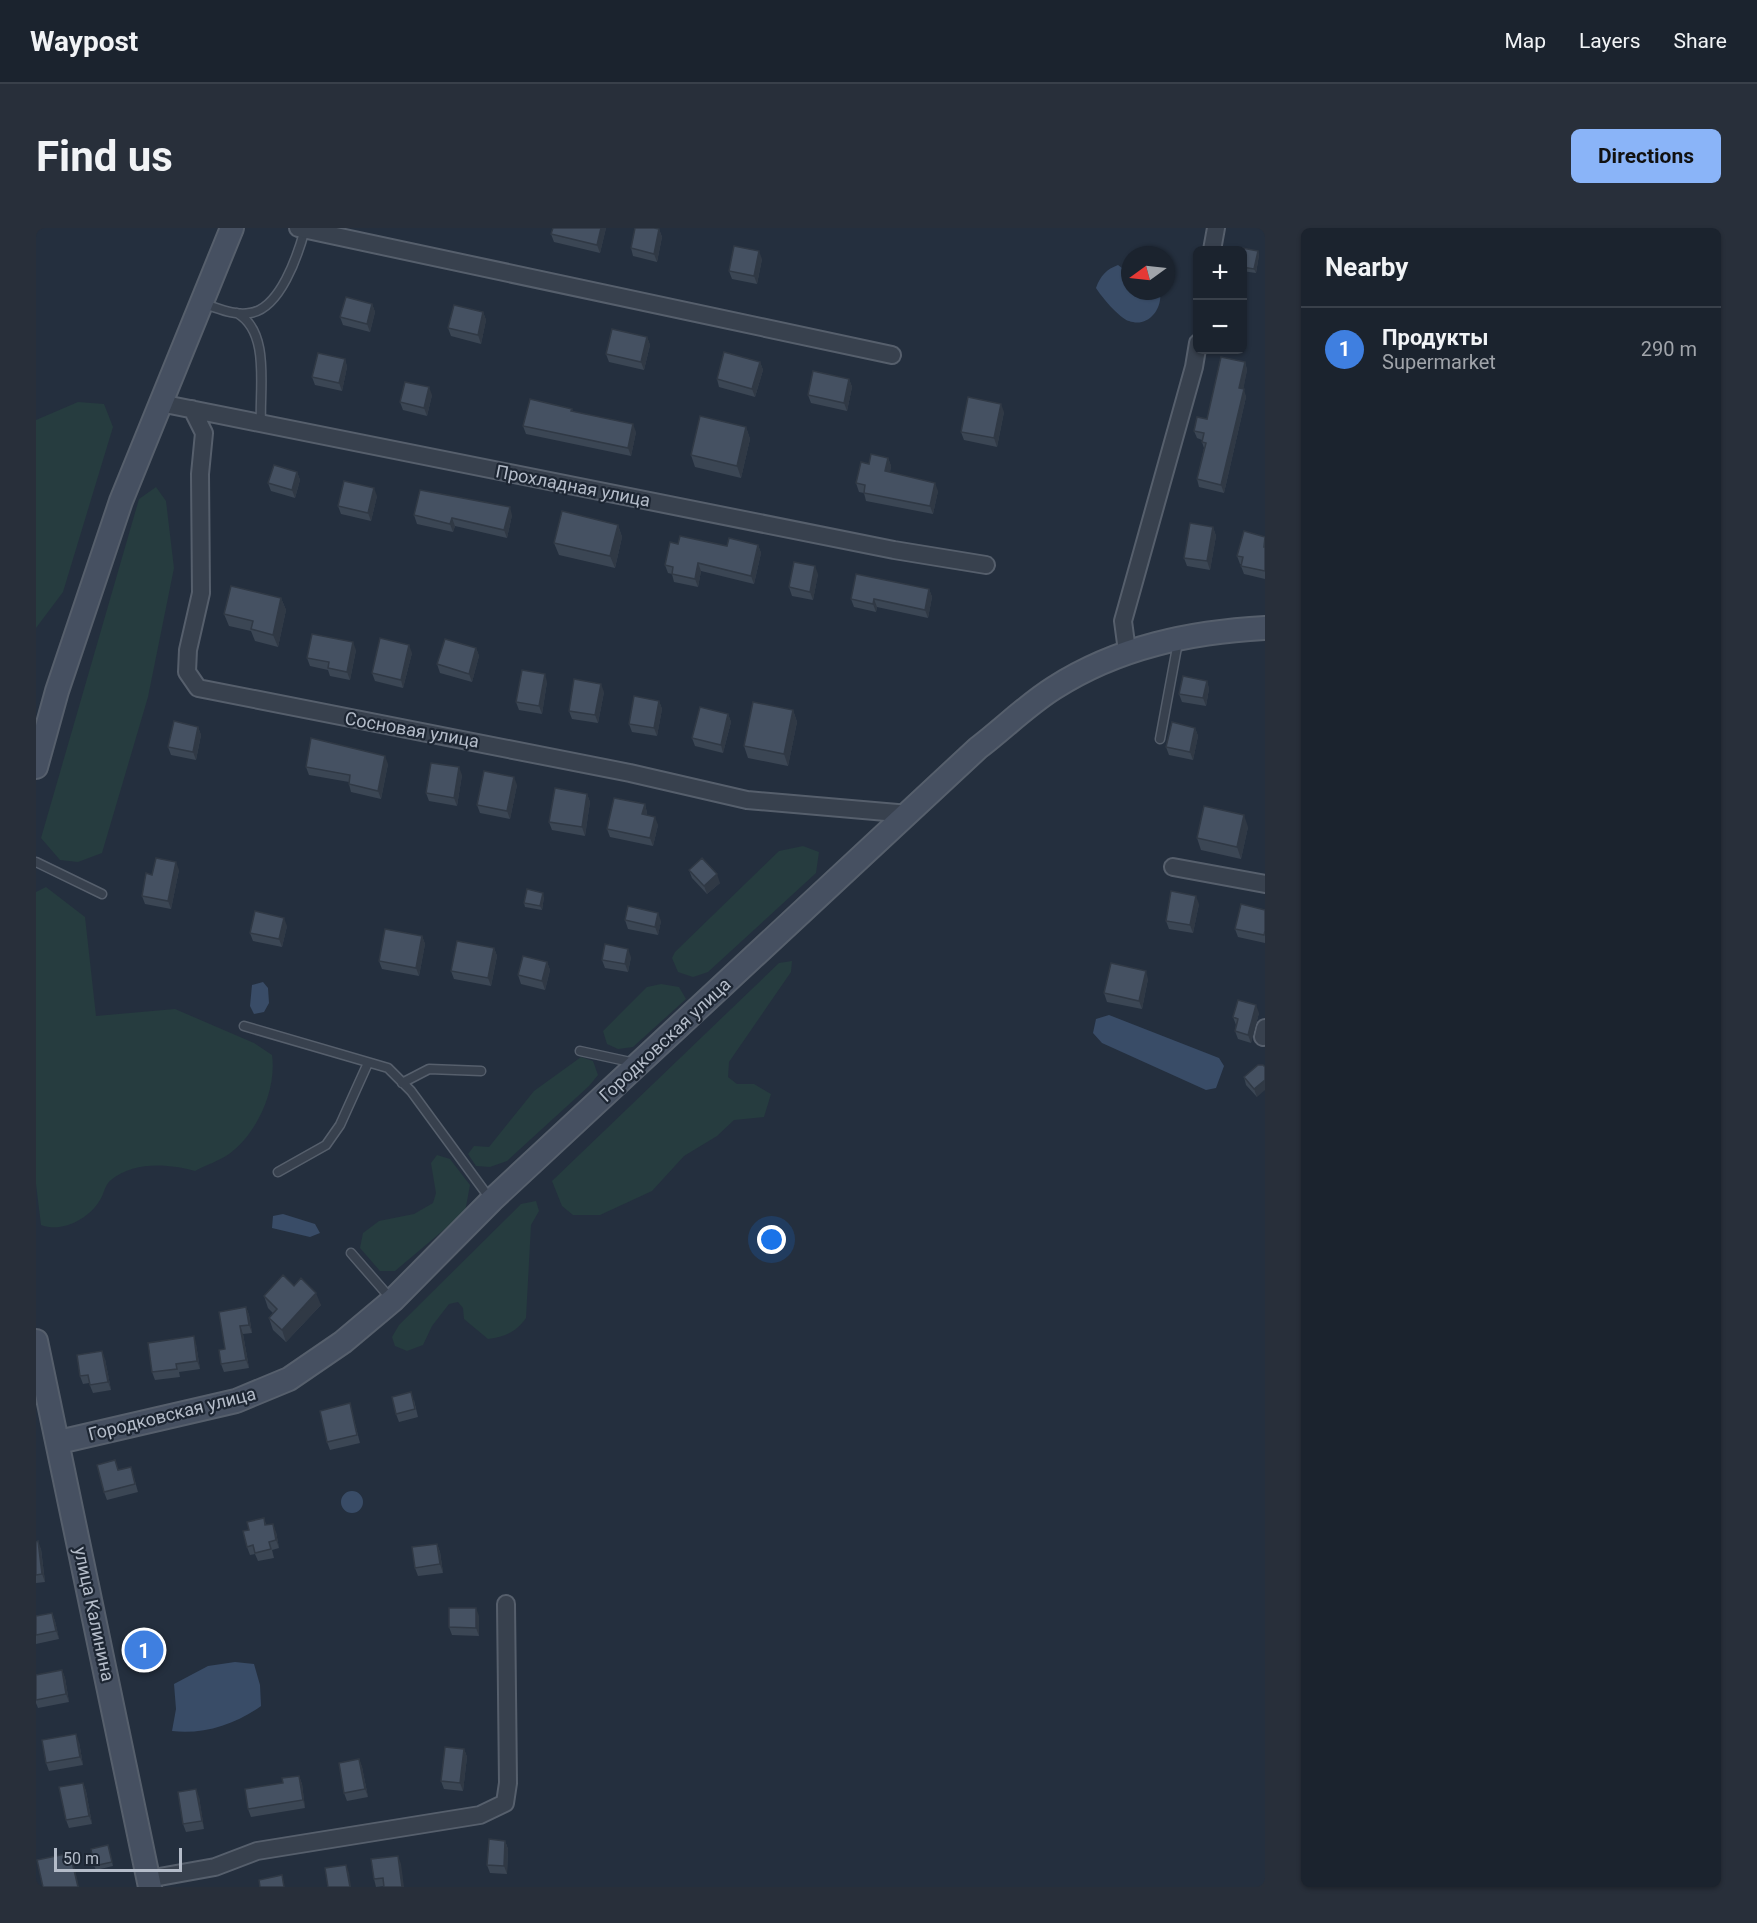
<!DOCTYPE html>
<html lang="en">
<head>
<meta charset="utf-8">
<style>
  :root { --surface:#1b232e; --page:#282f3a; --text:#f1f3f6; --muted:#a0a4aa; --line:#39404a; --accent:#8ab4f8 }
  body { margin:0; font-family:Roboto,sans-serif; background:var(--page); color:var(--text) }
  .controls { position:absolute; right:18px; top:18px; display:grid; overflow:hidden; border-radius:9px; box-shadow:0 2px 4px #0004 }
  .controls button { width:54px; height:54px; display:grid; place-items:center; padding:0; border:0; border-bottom:2px solid var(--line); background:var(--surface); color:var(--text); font:30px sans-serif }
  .compass { position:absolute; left:1085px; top:18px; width:54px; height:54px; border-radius:50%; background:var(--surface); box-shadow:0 2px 4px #0004; rotate:255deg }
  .scale { position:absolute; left:18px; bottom:15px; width:128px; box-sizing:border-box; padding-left:6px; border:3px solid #b4bcc9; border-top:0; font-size:16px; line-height:21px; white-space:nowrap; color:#b4bcc9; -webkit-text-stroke:4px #1d2633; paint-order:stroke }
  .you { position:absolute; left:736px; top:1012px; width:21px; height:21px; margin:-15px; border:4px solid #fff; border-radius:50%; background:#1a73e8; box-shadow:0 0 0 9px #1a73e833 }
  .badge { display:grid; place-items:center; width:39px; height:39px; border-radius:50%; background:var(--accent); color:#fff; font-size:20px; font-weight:700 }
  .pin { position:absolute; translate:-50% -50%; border:3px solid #fff; box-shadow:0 2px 6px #0006 }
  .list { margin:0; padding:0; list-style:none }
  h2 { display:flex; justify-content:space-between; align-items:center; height:78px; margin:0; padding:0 24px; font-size:26px }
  h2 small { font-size:20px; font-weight:400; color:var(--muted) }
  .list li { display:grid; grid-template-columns:39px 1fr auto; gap:18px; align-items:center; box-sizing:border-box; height:84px; padding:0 24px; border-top:2px solid var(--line) }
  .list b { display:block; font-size:22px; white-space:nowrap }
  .list p { margin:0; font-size:20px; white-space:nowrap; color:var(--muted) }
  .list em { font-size:20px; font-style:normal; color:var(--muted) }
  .map { position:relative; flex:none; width:1229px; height:1659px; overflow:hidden; border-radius:9px }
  header { display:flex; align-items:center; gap:36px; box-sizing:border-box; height:84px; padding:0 30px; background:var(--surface); border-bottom:2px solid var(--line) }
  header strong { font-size:28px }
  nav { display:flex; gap:33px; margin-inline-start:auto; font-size:21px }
  .intro { display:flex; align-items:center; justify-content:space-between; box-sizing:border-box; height:144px; padding:0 36px }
  h1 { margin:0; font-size:42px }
  .button { padding:15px 27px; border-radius:9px; background:var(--accent); color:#111; font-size:21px; font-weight:700 }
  main { display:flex; gap:36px; padding:0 36px }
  aside { flex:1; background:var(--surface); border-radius:9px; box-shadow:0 2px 4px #0004 }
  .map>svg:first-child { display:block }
  .green { fill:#263c3f }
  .water { fill:#394c67 }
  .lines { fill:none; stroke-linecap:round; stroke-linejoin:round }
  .lane-casing { stroke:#565f6c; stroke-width:11 }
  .street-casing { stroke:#565f6c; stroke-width:20 }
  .secondary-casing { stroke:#565f6c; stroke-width:26 }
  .lane { stroke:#38414e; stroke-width:8 }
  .street { stroke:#38414e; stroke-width:16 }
  .secondary { stroke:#465061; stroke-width:22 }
  .wall { fill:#3b4654 }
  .shaded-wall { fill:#303945 }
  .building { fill:#455162; stroke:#303945; stroke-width:1.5 }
  .labels { text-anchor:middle; stroke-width:4.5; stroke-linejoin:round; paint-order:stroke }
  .street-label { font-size:18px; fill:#b4bcc9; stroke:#1d2633 }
</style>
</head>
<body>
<header>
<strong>Waypost</strong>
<nav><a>Map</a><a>Layers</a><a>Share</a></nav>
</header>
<div class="intro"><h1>Find us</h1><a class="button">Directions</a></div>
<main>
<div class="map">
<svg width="1229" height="1659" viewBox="0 0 1229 1659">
  <rect width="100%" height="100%" fill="#242f3e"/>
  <!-- green -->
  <path class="green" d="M42,174L68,176L77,199L27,364L0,400V192Z
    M120,259L130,273L138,340L112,469L66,625L42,634L24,632L5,610L103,271Z
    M767,618L783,624L780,645L672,744L657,749L642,744L636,730L639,724L743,623Z
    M10,659L49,689L60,788L139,781L218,815L236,827C241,861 221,906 193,926C183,933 170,937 159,943C133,936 98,933 75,952C69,956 68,966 64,972C53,991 26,1005 5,997L0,956V664Z
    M756,733L755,744L693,834L692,849L701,856H718L735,866L728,889L698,892L681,908L648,928L616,963L564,987H537L526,978L516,953L743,735Z
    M625,756L643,759L650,771L597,819L582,821L571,816L567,803L611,759Z
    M545,829L557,833L562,847L553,858L471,933L454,939L440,938L432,926L438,918L453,919L498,863Z
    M401,927L414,931L434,957L429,984L359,1043H344L324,1020L327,1005L343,993L378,986L397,975L400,965L395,935Z
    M500,973L503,983L495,997L490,1090C480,1104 469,1109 452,1111L428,1091L427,1080L422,1074L413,1076L396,1098L387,1117L371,1123L359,1118L356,1109L363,1097L485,976Z"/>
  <!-- water -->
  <path class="water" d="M1082,37L1094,46V63H1124C1127,81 1112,100 1093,93C1084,91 1064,67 1060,60C1064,48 1071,41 1082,37Z
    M227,754L232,760L233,775L228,784L218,786L214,778L216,757Z
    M1073,787L1183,830L1188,838L1180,860L1170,862L1066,815L1057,805L1060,791Z
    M247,986L279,996L284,1005L274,1009L236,1000L237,988Z
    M305 1274a11 11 0 1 1 22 0a11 11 0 1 1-22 0Z
    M199,1434L218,1436L224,1457L225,1478C200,1496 167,1507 136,1503L140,1481L138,1456L172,1438Z"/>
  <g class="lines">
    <defs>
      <path id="lane" d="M168,76C182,80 198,88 214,85C244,81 262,27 269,1
        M201,85C235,104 223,162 225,195
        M1124,511L1142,414
        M0,634L66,666
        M208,798L352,840L375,863L455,972
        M544,823L599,835
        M366,855L393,841L445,843
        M242,944L290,917L304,897L332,835
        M315,1025L356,1072"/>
      <path id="street" d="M262,0L856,127
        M1176,22L1180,0
        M124,175L858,322L950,337
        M156,181L168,205L164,246L165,365L152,422L151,444L162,460L594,545L711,572L873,586
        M1091,423L1087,393L1158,139L1162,115
        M1137,639L1229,656
        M1227,809L1229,800
        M112,1651L179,1639L221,1623L444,1587L469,1575L472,1555L470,1376"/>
      <path id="secondary" d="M0,539L21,463L85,273L196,0
        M0,1113L114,1659
        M23,1214L200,1173L253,1151L307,1114L357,1072L456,972L942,520C967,501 991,477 1018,460C1082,419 1155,404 1229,400"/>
    </defs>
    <!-- lane casing -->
    <use href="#lane" class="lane-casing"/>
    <!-- street casing -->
    <use href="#street" class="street-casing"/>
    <!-- secondary casing -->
    <use href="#secondary" class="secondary-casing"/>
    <!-- lane -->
    <use href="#lane" class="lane"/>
    <!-- street -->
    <use href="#street" class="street"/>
    <!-- secondary -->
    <use href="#secondary" class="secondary"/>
  </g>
  <!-- wall -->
  <path class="wall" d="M570,0L564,25L518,14L515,6Z
    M623,1L626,9L621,34L597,28L595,20Z
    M1206,22L1222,23L1223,27L1220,45L1206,43Z
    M726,31L721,56L696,51L693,43Z
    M336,76L339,84L334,104L307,97L304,89Z
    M447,84L450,92L445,116L415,108L412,100Z
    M611,109L614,117L608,142L573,134L570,126Z
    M309,131L311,139L306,163L279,157L276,149Z
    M724,134L727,142L719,169L683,159L681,151Z
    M1209,134L1211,142L1207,161L1210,169L1188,265L1163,259L1161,251L1168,220L1166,214V212L1161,210L1158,203L1171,191Z
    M813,151L816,159L811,183L775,175L772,167Z
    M396,167L391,188L367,182L364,174Z
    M536,181L537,184L600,204L595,228L490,206L487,198Z
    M968,184L961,219L928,212L925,204Z
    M710,199L714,211L705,250L659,239L655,227Z
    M852,230L855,238L854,244L902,263L897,286L830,273L828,265L823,264L820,255L833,236Z
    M261,244L264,252L259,270L235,263L232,255Z
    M341,268L335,293L305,286L302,278Z
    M378,287H476L471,310L419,298L417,304L381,296Z
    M582,297L586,309L579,340L523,327L518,315Z
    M1177,299L1180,308L1174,342L1151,338L1148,330Z
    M1229,309V351L1208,346L1205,338V336H1204L1201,328Z
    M642,316L691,318L722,317L725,325L718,356L665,343L662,359L638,354L636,346L632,345L629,337Z
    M782,346L777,372L756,368L753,359Z
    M893,361L896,369L892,390L841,379L840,384L818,379L815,371Z
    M245,370L250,382L242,419L219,413L215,403L193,398L188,386Z
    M440,420L443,428L436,454L404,445L401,436Z
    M320,422L314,452L294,448L292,442L274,438L271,430Z
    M376,425L367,460L339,453L336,445Z
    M1171,453L1173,461L1170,478L1146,474L1143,466Z
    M511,454L506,486L483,482L480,474Z
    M568,464L562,495L536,491L533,483Z
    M623,473L626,481L621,508L596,504L593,496Z
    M757,482L761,494L752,538L712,530L708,518Z
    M692,486L695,494L687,525L659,518L656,510Z
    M162,499L165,507L160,532L135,527L132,519Z
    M1159,500L1162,508L1157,532L1133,527L1130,519Z
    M352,536L345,571L315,564L313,556V554L273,547L270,539Z
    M426,547L421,578L393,573L390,565Z
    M481,557L474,591L444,585L441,577Z
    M551,566L554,574L549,608L516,602L513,594Z
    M609,576L611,585V587L622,597L617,618L574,609L571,601Z
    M1212,599L1205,631L1165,622L1161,610Z
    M143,642L135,681L109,676L106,668L116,647Z
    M653,642L684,655L671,666L656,650Z
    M508,669L506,682L489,679L488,675Z
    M1163,676L1157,705L1133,701L1130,693Z
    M1229,682V715L1202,709L1199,701Z
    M589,692L625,693L622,707L592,701Z
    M251,698L246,719L217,713L214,705Z
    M386,708L389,716L383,748L346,741L343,733Z
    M458,720L461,728L455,758L418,751L415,743Z
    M595,729L592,744L569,740L566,732Z
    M511,734L514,742L509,762L485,756L482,747Z
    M1112,751L1106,781L1071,774L1068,765Z
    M1223,785L1215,815L1202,811L1199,803L1200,797L1197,789Z
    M1222,837L1221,869L1210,857L1208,849Z
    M258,1058L285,1077L250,1114L237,1102L233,1090L237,1085L232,1080L228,1068Z
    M210,1079L213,1087L216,1105L207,1106L213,1140L188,1144L185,1136L189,1121Z
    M160,1116L164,1141L143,1144L144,1149L119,1152L116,1144Z
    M69,1131L75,1162L57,1165L53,1155L47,1156L44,1148Z
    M378,1172L382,1189L363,1194L360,1186Z
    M316,1184L324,1215L294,1222L291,1214Z
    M95,1239L102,1264L71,1272L68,1264Z
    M228,1290L230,1297L240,1304L243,1320L236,1322L238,1330L222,1333L219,1326L214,1327L211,1319L213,1302Z
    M0,1314L5,1321L9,1354L0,1355Z
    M401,1316L404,1324L407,1345L382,1348L379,1340Z
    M16,1385L19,1393L23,1411L0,1416V1388Z
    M443,1388V1408L416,1407L413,1399Z
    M119,1403L122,1411L126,1431L97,1437L94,1429Z
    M26,1442L29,1450L33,1474L2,1480L0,1475V1447Z
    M43,1514L47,1537L13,1543L10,1535Z
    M428,1521L431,1529L427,1563L408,1561L405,1553Z
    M323,1531L326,1539L332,1569L311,1573L308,1565Z
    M263,1548L266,1556L269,1580L215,1589L212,1581L247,1555Z
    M47,1555L50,1563L56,1596L33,1600L30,1592Z
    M163,1569L168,1601L150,1604L147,1596Z
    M469,1613L472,1621L471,1646L454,1645L451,1637Z
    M72,1617L77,1638L60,1642L58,1638Z
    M365,1636L348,1658L340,1659L338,1651Z"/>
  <!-- shaded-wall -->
  <path class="shaded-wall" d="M565,0H570L564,25L561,17Z
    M623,1L626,9L621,34L618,26Z
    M723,23L726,31L721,56L718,48Z
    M1222,23L1223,27L1220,45L1218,41Z
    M336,76L339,84L334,104L331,96Z
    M447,84L450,92L445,116L442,107Z
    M611,109L614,117L608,142L605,134Z
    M309,131L311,139L306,163L303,155Z
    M724,134L727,142L719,169L716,161Z
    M1209,134L1211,142L1206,168L1203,160Z
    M813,151L816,159L811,183L808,175Z
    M393,159L396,167L391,188L388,180Z
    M1208,161L1210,169L1188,265L1185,257Z
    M965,176L968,184L961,219L958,210Z
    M597,196L600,204L595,228L592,220Z
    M710,199L714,211L705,250L701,238Z
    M852,230L855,238L852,252L849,243Z
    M261,244L264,252L259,270L256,262Z
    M899,255L902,263L897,286L894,278Z
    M338,260L341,268L335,293L332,285Z
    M474,279L476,287L471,310L468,302Z
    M416,290L419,298L417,304L414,296Z
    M582,297L586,309L579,340L574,328Z
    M1177,299L1180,308L1174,342L1171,333Z
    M722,317L725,325L718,356L715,348Z
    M662,335L665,343L662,359L659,351Z
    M779,338L782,346L777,372L774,364Z
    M893,361L896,369L892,390L889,382Z
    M245,370L250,382L242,419L237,407Z
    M838,371L841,379L840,384L837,376Z
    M317,414L320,422L314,452L311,444Z
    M373,417L376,425L367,460L365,452Z
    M440,420L443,428L436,454L433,446Z
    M509,446L511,454L506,486L503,478Z
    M1171,453L1173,461L1170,478L1167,470Z
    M565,456L568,464L562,495L559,487Z
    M623,473L626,481L621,508L618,500Z
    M757,482L761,494L752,538L748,526Z
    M692,486L695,494L687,525L685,517Z
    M162,499L165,507L160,532L157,524Z
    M1159,500L1162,508L1157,532L1154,524Z
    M349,528L352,536L345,571L342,563Z
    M423,539L426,547L421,578L418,570Z
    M478,549L481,557L474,591L471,583Z
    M551,566L554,574L549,608L546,599Z
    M609,576L611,585L609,594L606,586Z
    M1208,587L1212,599L1205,631L1201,619Z
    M619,589L622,597L617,618L614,610Z
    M140,634L143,642L135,681L132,673Z
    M681,646L684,655L671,666L668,658Z
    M507,665L508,669L506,682L504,678Z
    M1160,668L1163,676L1157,705L1154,697Z
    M622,685L625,693L622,707L619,699Z
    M248,690L251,698L246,719L243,711Z
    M386,708L389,716L383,748L380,740Z
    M458,720L461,728L455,758L452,750Z
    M592,721L595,729L592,744L589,736Z
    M511,734L514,742L509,762L506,753Z
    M1110,743L1112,751L1106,781L1103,773Z
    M1220,777L1223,785L1215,815L1212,807Z
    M1229,852V862L1221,869L1218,861Z
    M280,1065L285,1077L250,1114L246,1102Z
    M210,1079L213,1087L216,1105L213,1097Z
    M204,1098L207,1106L213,1140L210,1132Z
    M158,1108L160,1116L164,1141L161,1133Z
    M66,1123L69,1131L75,1162L72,1154Z
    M237,1296L240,1304L243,1320L240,1312Z
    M2,1313L5,1321L9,1354L6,1346Z
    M401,1316L404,1324L407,1345L404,1336Z
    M440,1380L443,1388V1408L440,1400Z
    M16,1385L19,1393L23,1411L20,1403Z
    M119,1403L122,1411L126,1431L123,1423Z
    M26,1442L29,1450L33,1474L30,1466Z
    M40,1506L43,1514L47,1537L44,1529Z
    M428,1521L431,1529L427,1563L424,1555Z
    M323,1531L326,1539L332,1569L329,1561Z
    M263,1548L266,1556L269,1580L267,1572Z
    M47,1555L50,1563L56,1596L53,1588Z
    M160,1561L163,1569L168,1601L166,1593Z
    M469,1613L472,1621L471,1646L468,1638Z
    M34,1625L38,1637L43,1659H42Z
    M362,1628L365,1636L368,1659H366Z
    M310,1637L313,1645L315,1659H314Z"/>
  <!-- building -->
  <path class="building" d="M517,0H565L561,17L515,6Z
    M599,0H618L623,1L618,26L595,20Z
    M698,18L723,23L718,48L693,43Z
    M1206,20L1222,23L1218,41L1206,39V22H1205Z
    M310,69L336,76L331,96L304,89Z
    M418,77L447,84L442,107L412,100Z
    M576,101L611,109L605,134L570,126Z
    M688,124L724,134L716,161L681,151Z
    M282,125L309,131L303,155L276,149Z
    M1185,129L1209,134L1203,160L1208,161L1185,257L1161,251L1170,215L1166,214L1168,205L1158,203L1161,189L1171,191Z
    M777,143L813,151L808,175L772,167Z
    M369,154L393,159L388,180L364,174Z
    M932,169L965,176L958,210L925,204Z
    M494,171L536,181L535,183L597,196L592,220L487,198Z
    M664,188L710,199L701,238L655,227Z
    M835,226L852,230L849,243L899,255L894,278L828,265L829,257L820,255L825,234L833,236Z
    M238,237L261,244L256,262L232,255Z
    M308,253L338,260L332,285L302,278Z
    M384,262L474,279L468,302L416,290L414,296L378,287Z
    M526,283L582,297L574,328L518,315Z
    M1154,295L1177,299L1171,333L1148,330Z
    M1208,303L1229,309L1228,319H1229V343L1205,338L1207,329L1201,328Z
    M644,308L691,318L693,310L722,317L715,348L662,335L659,351L636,346L637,339L629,337L634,314L642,316Z
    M758,334L779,338L774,364L753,359Z
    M820,346L893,361L889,382L838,371L837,376L815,371Z
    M195,358L245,370L237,407L215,401L217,393L188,386Z
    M276,406L317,414L311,444L292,440L293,434L271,430Z
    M344,410L373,417L365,452L336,445Z
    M409,411L440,420L433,446L401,436Z
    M486,442L509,446L503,478L480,474Z
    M1147,448L1171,453L1167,470L1143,466Z
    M538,451L565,456L559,487L533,483Z
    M598,468L623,473L618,500L593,496Z
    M717,474L757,482L748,526L708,518Z
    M664,479L692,486L685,517L656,510Z
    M138,493L162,499L157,524L132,519Z
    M1136,494L1159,500L1154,524L1130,519Z
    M275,510L349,528L342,563L313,556L314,547L270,539Z
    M395,535L423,539L418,570L390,565Z
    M448,543L478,549L471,583L441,577Z
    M519,560L551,566L546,599L513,594Z
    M578,570L609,576L606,586L619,589L614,610L571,601Z
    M1168,578L1208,587L1201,619L1161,610Z
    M120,630L140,634L132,673L106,668L110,645L116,647Z
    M666,630L681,646L668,658L653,642Z
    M491,661L507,665L504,678L488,675Z
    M1135,663L1160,668L1154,697L1130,693Z
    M1205,676L1229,682V703L1228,707L1199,701Z
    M592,678L622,685L619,699L589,692Z
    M219,683L248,690L243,711L214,705Z
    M349,701L386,708L380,740L343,733Z
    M421,713L458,720L452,750L415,743Z
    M569,716L592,721L589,736L566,732Z
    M487,728L511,734L506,753L482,747Z
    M1075,735L1110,743L1103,773L1068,765Z
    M1202,772L1220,777L1212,807L1199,803L1202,791L1197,789Z
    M1222,837H1227L1229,839V852L1218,861L1208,849Z
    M247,1047L258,1058L265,1050L280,1065L246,1102L233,1090L241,1081L228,1068Z
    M210,1079L213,1097L204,1098L210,1132L185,1136L183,1122L189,1121L183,1084Z
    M158,1108L161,1133L140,1136L141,1141L116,1144L112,1115Z
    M66,1123L72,1154L54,1157L52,1147L44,1148L41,1127Z
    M375,1164L379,1181L360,1186L356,1169Z
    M314,1175L321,1207L291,1214L284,1183Z
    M79,1232L82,1242L95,1239L99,1256L68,1264L61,1237Z
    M228,1290L229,1297L237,1296L240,1312L233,1314L235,1321L219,1325L217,1317L211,1319L207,1303L213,1302L211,1294Z
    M2,1313L6,1346L0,1347V1314Z
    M401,1316L404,1336L379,1340L376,1319Z
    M413,1380H440V1400L413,1399Z
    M16,1385L20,1403L0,1407V1388Z
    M119,1403L123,1423L94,1429L90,1408Z
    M26,1442L30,1466L0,1472V1447Z
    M40,1506L44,1529L10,1535L6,1512Z
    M409,1519L428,1521L424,1555L405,1553Z
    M323,1531L329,1561L308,1565L303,1535Z
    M263,1548L267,1572L212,1581L209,1561L247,1555L246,1550Z
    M47,1555L53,1588L30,1592L23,1559Z
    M160,1561L166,1593L147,1596L142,1564Z
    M453,1611L469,1613L468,1638L451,1637Z
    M72,1617L76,1634L58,1638L55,1621Z
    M34,1625L42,1659H7L1,1632Z
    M362,1628L366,1659H348L347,1650L338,1651L335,1631Z
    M310,1637L314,1659H292L289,1640Z
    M246,1647L248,1659H224L223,1652Z"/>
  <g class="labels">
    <!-- street labels -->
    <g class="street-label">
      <text transform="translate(537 258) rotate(11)" y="6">Прохладная улица</text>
      <text transform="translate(376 502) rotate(10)" y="6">Сосновая улица</text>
      <text transform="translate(629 812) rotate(-43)" y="6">Городковская улица</text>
      <text transform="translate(136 1186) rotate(-14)" y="6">Городковская улица</text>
      <text transform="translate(58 1386) rotate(78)" y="6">улица Калинина</text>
    </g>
  </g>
</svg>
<div class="controls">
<button>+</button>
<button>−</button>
</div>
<svg class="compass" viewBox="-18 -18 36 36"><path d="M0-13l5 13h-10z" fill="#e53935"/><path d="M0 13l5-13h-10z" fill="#a0a4aa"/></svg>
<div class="scale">50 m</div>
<div class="you"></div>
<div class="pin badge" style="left:108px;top:1422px;background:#3f7fe0">1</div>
</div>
<aside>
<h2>Nearby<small></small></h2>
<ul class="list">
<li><span class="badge" style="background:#3f7fe0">1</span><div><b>Продукты</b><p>Supermarket</p></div><em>290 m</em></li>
</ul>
</aside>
</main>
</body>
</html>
